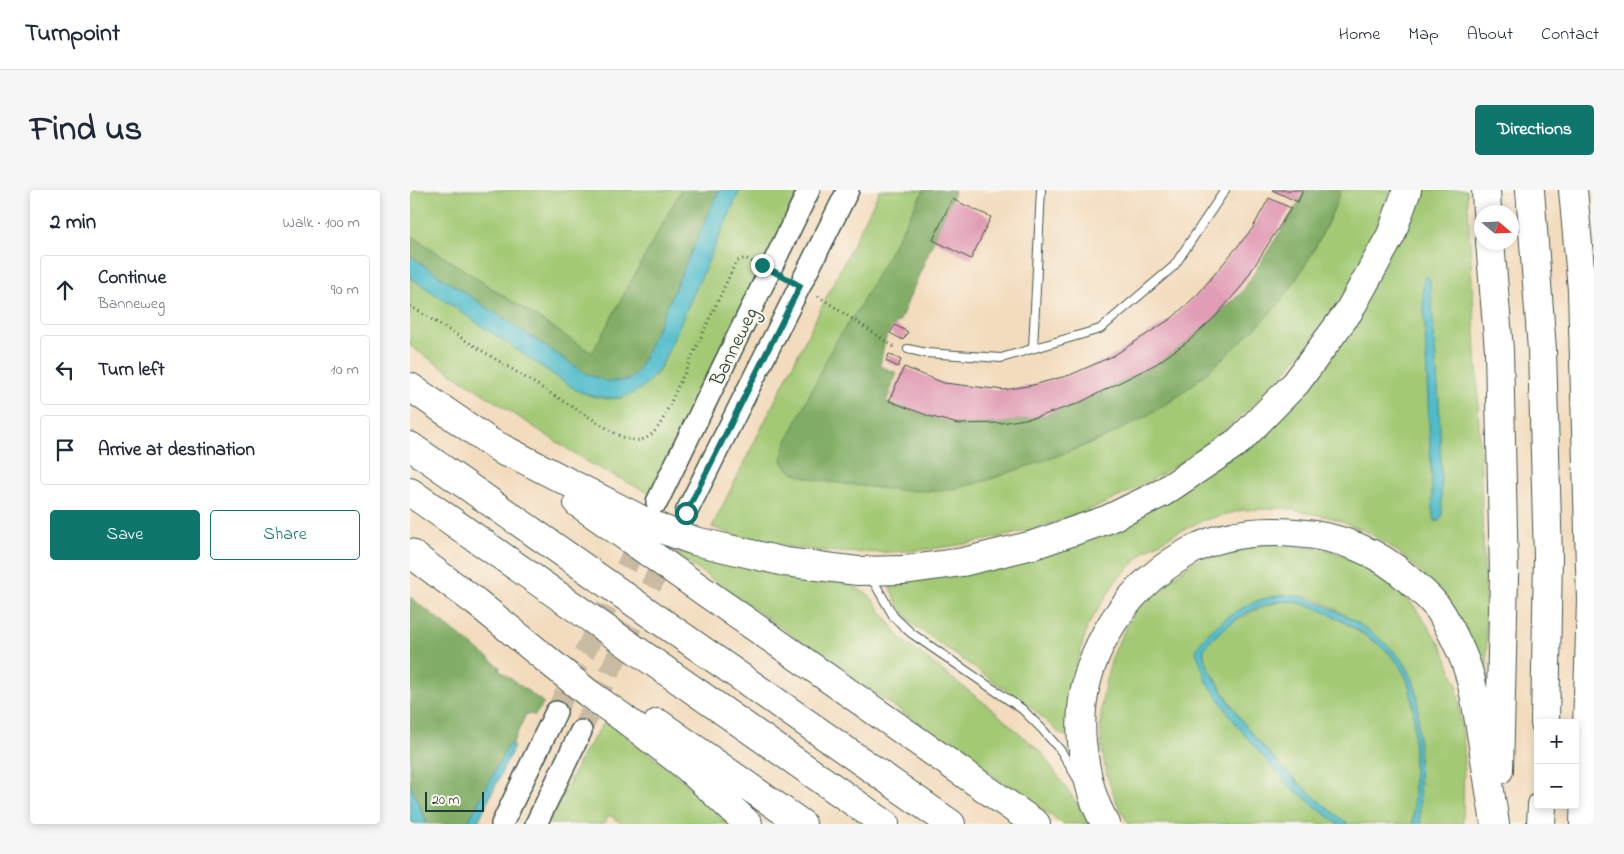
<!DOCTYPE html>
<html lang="en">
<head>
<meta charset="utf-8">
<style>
  :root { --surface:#fff; --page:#f6f6f7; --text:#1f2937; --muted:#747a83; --line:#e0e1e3; --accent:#0f766e }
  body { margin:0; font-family:"Indie Flower",sans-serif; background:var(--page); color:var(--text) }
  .controls { position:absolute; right:15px; bottom:15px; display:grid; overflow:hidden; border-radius:5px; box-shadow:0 2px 8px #0003 }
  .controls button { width:45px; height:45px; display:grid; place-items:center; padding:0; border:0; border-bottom:1px solid var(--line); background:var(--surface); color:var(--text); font:25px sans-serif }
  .compass { position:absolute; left:1064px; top:15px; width:45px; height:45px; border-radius:50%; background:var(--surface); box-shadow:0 2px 8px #0003; rotate:109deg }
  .scale { position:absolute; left:15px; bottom:12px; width:59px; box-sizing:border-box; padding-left:5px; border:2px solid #1f3d34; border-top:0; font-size:14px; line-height:18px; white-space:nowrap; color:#1f3d34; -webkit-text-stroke:4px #fbf7ec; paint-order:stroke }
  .stop { position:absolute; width:15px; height:15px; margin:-11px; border:4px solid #0f766e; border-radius:50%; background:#fff }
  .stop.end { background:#0f766e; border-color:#fff; box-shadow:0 1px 5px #0008 }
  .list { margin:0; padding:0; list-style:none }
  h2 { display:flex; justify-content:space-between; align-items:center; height:65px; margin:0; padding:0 20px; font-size:21px }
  h2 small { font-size:16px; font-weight:400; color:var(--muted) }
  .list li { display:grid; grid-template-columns:32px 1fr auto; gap:15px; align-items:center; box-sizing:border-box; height:70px; margin:0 10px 10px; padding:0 10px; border:1px solid var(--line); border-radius:5px }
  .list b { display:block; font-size:19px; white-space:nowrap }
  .list p { margin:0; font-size:16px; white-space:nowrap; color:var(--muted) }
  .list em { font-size:16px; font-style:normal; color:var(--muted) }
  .actions { display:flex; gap:10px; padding:15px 20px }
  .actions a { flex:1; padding:11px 0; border:1px solid var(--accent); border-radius:5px; text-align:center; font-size:18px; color:var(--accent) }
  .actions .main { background:var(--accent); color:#fff }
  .icon { flex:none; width:28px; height:28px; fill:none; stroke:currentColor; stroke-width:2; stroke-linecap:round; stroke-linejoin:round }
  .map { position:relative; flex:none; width:1184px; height:634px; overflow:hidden; border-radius:5px }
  header { display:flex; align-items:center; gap:30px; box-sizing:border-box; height:70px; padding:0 25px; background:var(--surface); border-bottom:1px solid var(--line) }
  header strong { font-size:24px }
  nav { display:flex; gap:28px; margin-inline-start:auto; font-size:18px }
  .intro { display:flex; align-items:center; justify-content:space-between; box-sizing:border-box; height:120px; padding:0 30px }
  h1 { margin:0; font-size:35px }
  .button { padding:12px 22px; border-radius:5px; background:var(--accent); color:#fff; font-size:18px; font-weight:700 }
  main { display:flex; gap:30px; padding:0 30px }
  aside { flex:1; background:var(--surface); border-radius:5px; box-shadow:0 2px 8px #0003 }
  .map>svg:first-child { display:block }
  .green { fill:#a3c974; stroke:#618354; fill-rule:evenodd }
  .forest { fill:#82ad66; stroke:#50754d }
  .water { fill:#50bccc; stroke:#387c80 }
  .building { fill:#e19db6 }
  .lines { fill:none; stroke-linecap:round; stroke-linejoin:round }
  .secondary-tunnel { stroke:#c9bba2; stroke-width:21; stroke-dasharray:21 11; stroke-linecap:butt }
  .service-casing { stroke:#3f5549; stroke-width:10 }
  .secondary-casing { stroke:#3f5549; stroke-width:24 }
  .motorway-casing { stroke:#3f5549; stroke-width:30 }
  .path { stroke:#3f5549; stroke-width:3; stroke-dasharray:1 4; stroke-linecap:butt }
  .service { stroke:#fff; stroke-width:8 }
  .secondary { stroke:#fff; stroke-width:21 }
  .motorway { stroke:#fff; stroke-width:28 }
  .route { stroke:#0f766e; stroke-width:6 }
  .labels { text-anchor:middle; stroke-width:4; stroke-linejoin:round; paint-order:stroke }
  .street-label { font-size:20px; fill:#1f3d34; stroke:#fbf7ec }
</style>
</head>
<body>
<header>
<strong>Turnpoint</strong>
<nav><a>Home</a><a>Map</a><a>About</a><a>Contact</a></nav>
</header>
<div class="intro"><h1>Find us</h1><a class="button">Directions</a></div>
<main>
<aside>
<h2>2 min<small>Walk · 100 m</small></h2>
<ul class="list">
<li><svg class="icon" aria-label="ahead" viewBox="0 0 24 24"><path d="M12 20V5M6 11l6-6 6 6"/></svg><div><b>Continue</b><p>Banneweg</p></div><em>90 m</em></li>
<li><svg class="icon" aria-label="left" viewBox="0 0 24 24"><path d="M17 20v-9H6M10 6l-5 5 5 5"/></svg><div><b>Turn left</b></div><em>10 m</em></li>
<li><svg class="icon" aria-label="arrive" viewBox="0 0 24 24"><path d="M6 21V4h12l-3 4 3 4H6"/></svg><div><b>Arrive at destination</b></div></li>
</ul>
<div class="actions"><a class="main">Save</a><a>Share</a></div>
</aside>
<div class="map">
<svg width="1184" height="634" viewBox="0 0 1184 634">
  <rect width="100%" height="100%" fill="#fbf7ec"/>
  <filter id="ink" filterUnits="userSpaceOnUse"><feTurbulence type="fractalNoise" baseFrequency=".02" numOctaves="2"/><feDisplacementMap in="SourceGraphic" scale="10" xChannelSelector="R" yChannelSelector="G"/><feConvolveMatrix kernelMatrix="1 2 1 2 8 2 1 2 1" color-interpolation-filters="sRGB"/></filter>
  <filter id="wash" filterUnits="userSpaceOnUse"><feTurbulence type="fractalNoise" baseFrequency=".0096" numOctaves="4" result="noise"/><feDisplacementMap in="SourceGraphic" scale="20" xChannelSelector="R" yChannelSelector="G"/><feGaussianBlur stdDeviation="1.12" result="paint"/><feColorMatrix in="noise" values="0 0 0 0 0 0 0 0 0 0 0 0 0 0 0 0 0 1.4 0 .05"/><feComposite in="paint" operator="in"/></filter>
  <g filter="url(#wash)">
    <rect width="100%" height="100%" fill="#f3dbbd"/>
    <!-- green -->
    <path class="green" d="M0,0H271L182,164L0,45Z
      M330,0H390L239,303L179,273L0,156V87L166,200L181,206L196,209L212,208L248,183L253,172Z
      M470,0H514L447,121L424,154L374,260L575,291L691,250L763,210L792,187L846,137L880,99L903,62L920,28L931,0H980C972,25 964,51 951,75C937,102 918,128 900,152C804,274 680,339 527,358C453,367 372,364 302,337Z
      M1007,0H1057L1067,180L1080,550L1015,387L987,361L958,342L923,328L874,318L833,320L794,330L766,343L735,361L705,392L677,437L665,481L659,519V546L651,545L623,519L502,434C490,418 482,407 477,388L609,369L869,223ZM1013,96L1022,115L1029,213L1032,325L1028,331H1025L1023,324Z
      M221,333L437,393L459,405L492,450L577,515L631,562L681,634H653Z
      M835,352L920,360L950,373L969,384L1004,416L1032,457L1047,495L1054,558L1053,634H1010L1008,512C1006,499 1003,487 996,476C983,454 915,406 890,406C878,405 863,408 852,410C842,412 803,443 792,450L796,490L876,593L928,634H719C683,580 683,507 710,449C717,436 724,421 734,410C740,404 748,399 755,394C764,387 773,379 782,373C797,364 818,359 835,352Z
      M874,411C899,412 921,424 941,437C957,447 975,457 987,472C1007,499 1004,534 1004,565C1004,588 1004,611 1003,634H938L913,615L872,577L833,533L799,478L794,467V458C815,433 843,418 874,411Z
      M196,530L275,592L320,634H213L199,625L193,634H139L173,564Z"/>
    <!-- forest -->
    <path class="forest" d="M271,0H309L228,181L219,190L198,192L175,183L0,66V45L182,163Z
      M514,0H545L489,132C474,138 473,161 470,176L487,183L476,212L519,226L555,234L591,233L627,227L667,214L746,174L776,153L832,102L889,12L895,0H931C918,34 902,67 881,97C866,120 844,139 824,158C804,176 785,194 763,209C716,242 663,261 609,279C581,289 554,299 525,301C490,302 454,296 419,292C406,290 373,285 372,268C372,263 375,257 376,253L424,154L447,121Z
      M0,407L90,477L89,480L134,513L125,525L116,524L102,555H99L57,634H18L0,594Z"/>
    <!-- water -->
    <path class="water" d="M309,0H330L253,172C232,209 205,216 166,200L0,87V66L175,183L198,192L219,190L228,181Z
      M1015,86L1018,87L1020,89L1029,213L1032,325L1029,331H1025L1023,324L1013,96Z
      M880,405C912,407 979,448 996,476C1003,487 1006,499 1008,512L1010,634H1003C1004,609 1004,583 1004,558C1004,536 1006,511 997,490C993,480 986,470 978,462C958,444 901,409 874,411C853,413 831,424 816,437C808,444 796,452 793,462C796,475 803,486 810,497C842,552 887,596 938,634H928L876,593L828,537L796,490L786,461C793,441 829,418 849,410C859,407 869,405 880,405Z
      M99,554L104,557L67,634H57Z
      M0,594L17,634L0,633Z"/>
    <g id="blocks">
      <!-- building -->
      <path class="building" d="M862,0H893L888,12Z
        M859,8L881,18L831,97L805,127L776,153L746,174L667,214L627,227L591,233L548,234L519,226L479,211L494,177L534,193L594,200L623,195L660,185L703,166L762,128L788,104L842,39Z
        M542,9L581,27L561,69L523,50Z
        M485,135L498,142L493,150L480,143Z
        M479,164L491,170L488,177L476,171Z"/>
    </g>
  </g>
  <g filter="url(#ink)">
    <use href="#blocks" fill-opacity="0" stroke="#3f5549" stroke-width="1"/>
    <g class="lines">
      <!-- secondary-tunnel -->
      <path class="secondary-tunnel" d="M146,522L233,342
        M171,541L272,332"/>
      <defs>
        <path id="service" d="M623,158L631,0
          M498,159L516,163L591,168L690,139L764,76L815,0
          M459,388L465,394L484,427L501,443L612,519L632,539L651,561L667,588"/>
        <path id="secondary" d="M247,312L399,0
          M276,323L438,0
          M92,634L146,522
          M126,634L171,541"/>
        <path id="motorway" d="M1076,0L1077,22
          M1120,0L1132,160L1138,367L1135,533
          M1163,0L1172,100L1181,411L1174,634
          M1080,52L1089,160L1094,386L1089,580
          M0,197L96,263
          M80,252L228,328L257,341L285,351L375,372L448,381L494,380L553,372L623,355L696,330L752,303L829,251L886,193L939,121L981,45L997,0
          M0,256L541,634
          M0,302L475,634
          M168,313L626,634
          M0,363L66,412L178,503L212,527L278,578L338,634
          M248,533L392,634
          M696,634C681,611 675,579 672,552C665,475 709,402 775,364C808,344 849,340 886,343C928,346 968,361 998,389C1010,400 1024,410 1032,424C1042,442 1052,461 1058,480C1065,502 1068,526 1072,549C1076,577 1081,606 1085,634
          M1131,634L1132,615"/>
      </defs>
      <!-- service casing -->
      <use href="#service" class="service-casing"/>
      <!-- secondary casing -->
      <use href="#secondary" class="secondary-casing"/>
      <!-- motorway casing -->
      <use href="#motorway" class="motorway-casing"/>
      <!-- path -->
      <path class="path" d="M408,106L483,156L486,157
        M0,116L208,245C229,255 240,251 252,231L326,72L335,68L343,72"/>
      <!-- service -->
      <use href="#service" class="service"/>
      <!-- secondary -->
      <use href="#secondary" class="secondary"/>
      <!-- motorway -->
      <use href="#motorway" class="motorway"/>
    </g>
  </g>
  <g class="lines" filter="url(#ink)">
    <!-- route -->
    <path class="route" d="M276,323L390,96L352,75"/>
  </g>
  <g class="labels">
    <!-- street labels -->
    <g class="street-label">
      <text transform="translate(323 156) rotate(-64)" y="7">Banneweg</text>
    </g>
  </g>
</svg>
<div class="controls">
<button>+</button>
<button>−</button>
</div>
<svg class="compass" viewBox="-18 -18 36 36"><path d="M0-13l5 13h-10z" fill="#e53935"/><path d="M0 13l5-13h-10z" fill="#747a83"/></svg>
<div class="scale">20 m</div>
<div class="stop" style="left:276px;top:323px"></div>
<div class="stop end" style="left:352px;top:75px"></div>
</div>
</main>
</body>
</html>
